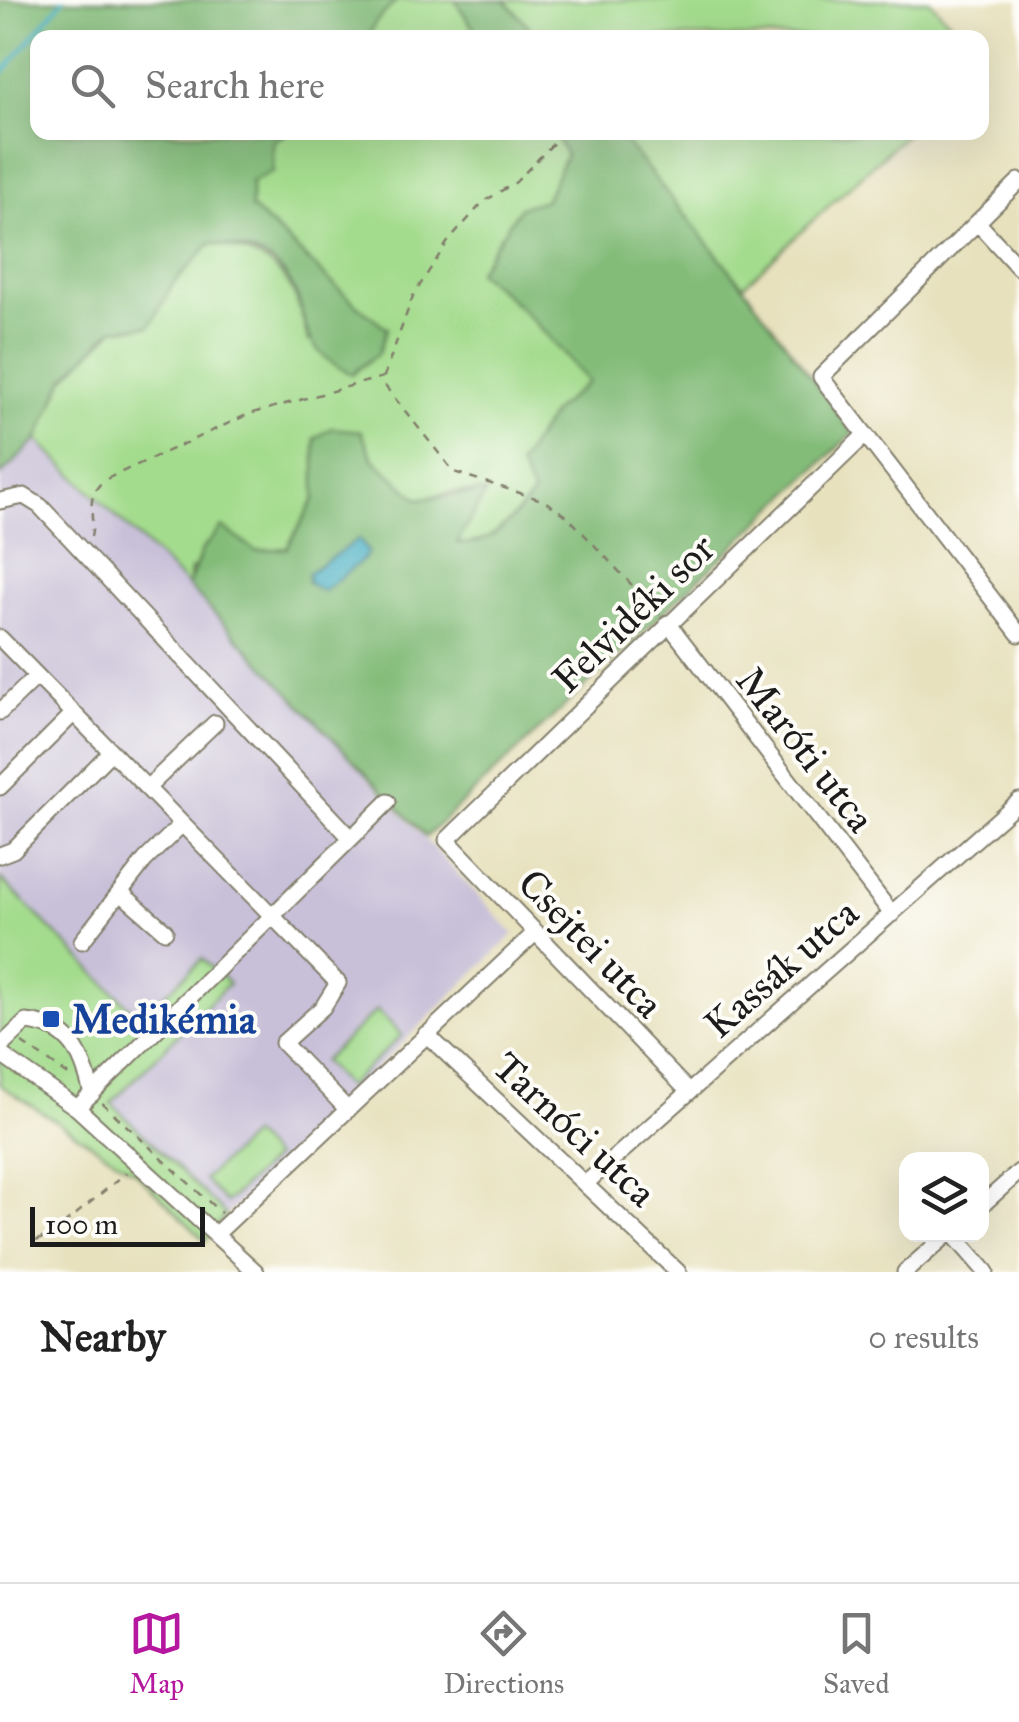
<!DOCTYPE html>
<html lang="en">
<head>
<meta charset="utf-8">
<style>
  :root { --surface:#fff; --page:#f6f6f6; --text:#222; --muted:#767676; --line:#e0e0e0; --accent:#b5179e }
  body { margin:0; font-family:"IM FELL Great Primer",serif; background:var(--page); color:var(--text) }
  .controls { position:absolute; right:30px; bottom:30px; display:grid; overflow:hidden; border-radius:20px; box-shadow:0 10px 40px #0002 }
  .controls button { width:90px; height:90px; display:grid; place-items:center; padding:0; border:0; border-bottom:2px solid var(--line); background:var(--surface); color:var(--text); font:50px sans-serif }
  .scale { position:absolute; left:30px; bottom:25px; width:175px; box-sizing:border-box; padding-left:10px; border:5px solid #1c1c1c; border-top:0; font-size:28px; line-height:35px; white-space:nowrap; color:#1c1c1c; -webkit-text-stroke:8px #fdfcf7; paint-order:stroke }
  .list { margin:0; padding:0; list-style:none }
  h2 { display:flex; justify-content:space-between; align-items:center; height:130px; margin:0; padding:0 40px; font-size:42px }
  h2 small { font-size:32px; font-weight:400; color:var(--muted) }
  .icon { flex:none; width:55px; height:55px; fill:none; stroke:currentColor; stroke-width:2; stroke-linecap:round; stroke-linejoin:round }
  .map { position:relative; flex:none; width:1019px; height:1272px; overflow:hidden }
  .search { position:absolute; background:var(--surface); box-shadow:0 10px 40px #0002; left:30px; right:30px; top:30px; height:110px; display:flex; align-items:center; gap:25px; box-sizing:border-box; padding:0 35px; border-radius:20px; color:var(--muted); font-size:38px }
  .sheet { height:310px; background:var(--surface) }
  nav { display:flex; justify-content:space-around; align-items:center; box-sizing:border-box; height:140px; border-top:2px solid var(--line); background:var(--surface); font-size:28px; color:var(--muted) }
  nav a { display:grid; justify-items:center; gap:5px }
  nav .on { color:var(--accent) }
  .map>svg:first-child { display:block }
  .industrial { fill:#c8c0d8 }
  .green { fill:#a4dc8e; stroke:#607c55; stroke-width:2.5 }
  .forest { fill:#83bc79; stroke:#506c4a; stroke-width:2.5 }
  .water { fill:#45afc3; stroke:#306670; stroke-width:2.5 }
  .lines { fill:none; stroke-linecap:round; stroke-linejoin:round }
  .stream { stroke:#45afc3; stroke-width:4 }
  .minor-casing { stroke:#827e6c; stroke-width:19 }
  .path { stroke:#827e6c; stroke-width:2.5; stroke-dasharray:8 8; stroke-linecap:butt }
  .minor { stroke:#fff; stroke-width:15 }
  .transit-dot { fill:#1a4fb4; stroke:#fdfcf7; stroke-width:4 }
  .labels { text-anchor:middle; stroke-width:8; stroke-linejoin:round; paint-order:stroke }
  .street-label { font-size:40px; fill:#1c1c1c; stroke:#fdfcf7 }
  .transit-label { font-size:40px; font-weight:bold; fill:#164399; stroke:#fdfcf7; text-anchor:start }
</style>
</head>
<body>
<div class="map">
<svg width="1019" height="1272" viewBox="0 0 1019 1272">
  <rect width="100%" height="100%" fill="#fdfcf7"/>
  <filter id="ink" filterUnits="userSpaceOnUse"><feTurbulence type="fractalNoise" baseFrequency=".01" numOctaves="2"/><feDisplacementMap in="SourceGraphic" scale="20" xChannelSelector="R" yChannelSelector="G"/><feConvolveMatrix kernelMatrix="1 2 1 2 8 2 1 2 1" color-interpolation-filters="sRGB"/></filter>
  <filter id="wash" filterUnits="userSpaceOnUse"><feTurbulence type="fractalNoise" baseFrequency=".0048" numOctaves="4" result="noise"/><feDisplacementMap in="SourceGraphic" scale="40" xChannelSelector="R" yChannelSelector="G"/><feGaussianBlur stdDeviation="2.25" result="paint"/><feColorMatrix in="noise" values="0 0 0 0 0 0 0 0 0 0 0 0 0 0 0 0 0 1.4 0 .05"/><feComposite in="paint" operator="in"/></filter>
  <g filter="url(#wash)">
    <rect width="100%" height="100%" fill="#e7e1bd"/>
    <!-- industrial -->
    <path class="industrial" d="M37,440L188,586L514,934L226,1215L110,1103L228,983L201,959L141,1018L0,878V476Z"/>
    <!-- green -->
    <path class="green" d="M397,0H455L479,37L368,38L375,23Z
      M505,0H929L960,33L956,38L538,37Z
      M288,132L554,133L566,155L545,200L478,272C518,301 556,343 588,382L553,412L519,464L533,495C511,519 491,548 456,543L486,493L454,492L418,499L373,459L361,431L315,438V498L287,548L256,551L191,569L188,586L37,440L65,378L114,329L150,326L171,287L211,243C278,257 294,275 308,341L387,328C337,293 299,247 251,208V182L273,172V141Z
      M618,133H907L743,286Z
      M0,878L140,1018L202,959L229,983L111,1103L226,1215L205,1241L135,1172L0,1085Z
      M377,1010L402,1035L347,1087L323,1061Z
      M252,1135L274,1158L226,1203L204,1179Z"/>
    <!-- forest -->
    <path class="forest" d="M0,0H397L375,23L368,37L38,38V132L288,133L273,141V172L251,182V208C298,247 337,293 387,328L379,353L352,374C284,342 319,308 278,267C263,251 232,247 211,243L171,287L150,326L113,329L65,378L37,440L0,476Z
      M455,0H505L538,37H479Z
      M554,133H618L743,286L853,433L426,837L188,586L202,550L222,527L256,551L287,548L315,498V438L332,428L361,431L373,459L418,499L486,492L457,543C491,548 512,519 533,495L519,465L553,412L588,382C556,343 518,301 477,272L520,207L545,200L566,155Z"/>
    <!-- water -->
    <path class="water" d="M359,539L368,552L364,559L323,591L308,583V573Z"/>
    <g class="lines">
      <!-- stream -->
      <path class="stream" d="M0,76L63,0"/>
    </g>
  </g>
  <g filter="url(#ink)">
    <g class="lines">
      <defs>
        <path id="minor" d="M1019,181L821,377L1019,634
          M978,223L1019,268
          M0,501L24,496L40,506L351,838
          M668,623L892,914
          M0,638L338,983L323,1007L283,1043L348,1110
          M0,712L37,676
          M0,787L74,713
          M147,788L215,723
          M0,855L13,850L111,752
          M120,892L165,931
          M82,941L145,860L182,824
          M426,1034L678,1272
          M0,1047L26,1022C72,1026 83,1056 92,1094
          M0,1054L77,1108L256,1272
          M688,1091L447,840L865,435
          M77,1108L388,802
          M585,1184L1019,801
          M982,1205L1019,1172
          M216,1234L536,932
          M953,1234L986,1272
          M905,1272L948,1234"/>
      </defs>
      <!-- minor casing -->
      <use href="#minor" class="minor-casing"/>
      <!-- path -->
      <path class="path" d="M564,132L516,182L483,202L447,243L413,296L384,376L385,386L454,472L545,501L567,516L660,615
        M91,537C96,514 83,500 104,480L249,414L383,377
        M22,1043L73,1078
        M102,1103L221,1213
        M36,1241L53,1233L126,1173"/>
      <!-- minor -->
      <use href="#minor" class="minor"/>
    </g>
  </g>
  <!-- markers -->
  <rect class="transit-dot" x="41" y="1009" width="20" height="20" rx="5"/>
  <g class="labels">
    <!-- street labels -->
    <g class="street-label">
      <text transform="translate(633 613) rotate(-44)" y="14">Felvidéki sor</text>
      <text transform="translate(806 749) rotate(52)" y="14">Maróti utca</text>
      <text transform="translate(591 943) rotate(46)" y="14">Csejtei utca</text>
      <text transform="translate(781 968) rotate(-41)" y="14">Kassák utca</text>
      <text transform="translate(575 1129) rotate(43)" y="14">Tarnóci utca</text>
    </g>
    <!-- transit labels -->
    <g class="transit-label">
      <text x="71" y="1033">Medikémia</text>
    </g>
  </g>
</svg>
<div class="controls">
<button><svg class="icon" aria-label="layers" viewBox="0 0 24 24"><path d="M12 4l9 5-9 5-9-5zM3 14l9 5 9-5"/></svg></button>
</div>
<div class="scale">100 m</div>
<div class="search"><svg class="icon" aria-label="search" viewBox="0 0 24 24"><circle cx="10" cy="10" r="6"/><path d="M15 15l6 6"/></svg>Search here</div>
</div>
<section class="sheet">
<h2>Nearby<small>0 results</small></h2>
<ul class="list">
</ul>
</section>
<nav>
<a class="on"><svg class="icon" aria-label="map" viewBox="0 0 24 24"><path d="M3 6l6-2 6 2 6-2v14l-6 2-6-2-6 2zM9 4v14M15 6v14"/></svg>Map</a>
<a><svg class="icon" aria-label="directions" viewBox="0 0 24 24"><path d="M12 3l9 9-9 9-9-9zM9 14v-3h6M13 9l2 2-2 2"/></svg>Directions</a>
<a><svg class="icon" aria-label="saved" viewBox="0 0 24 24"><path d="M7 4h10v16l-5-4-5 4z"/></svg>Saved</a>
</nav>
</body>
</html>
